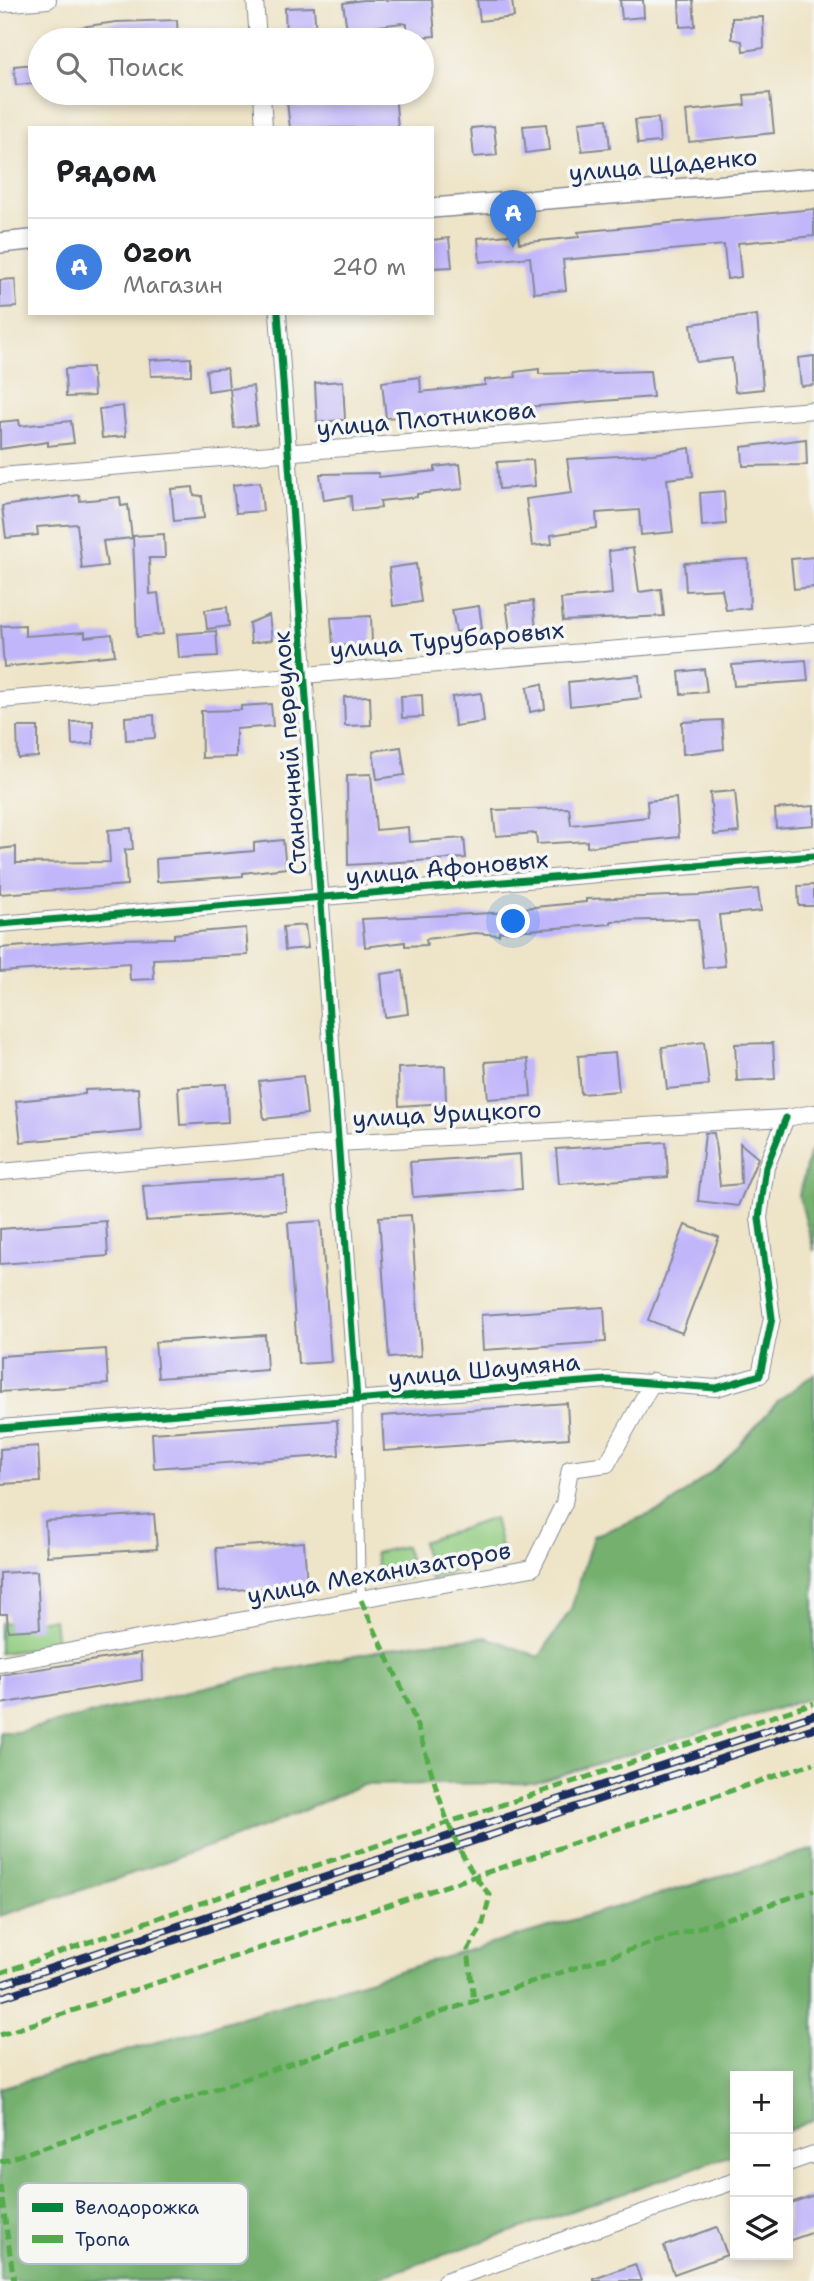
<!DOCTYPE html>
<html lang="ru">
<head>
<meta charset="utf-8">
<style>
  :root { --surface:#fff; --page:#f2f2f2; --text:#202124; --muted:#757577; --line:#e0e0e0; --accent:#1f6fb2 }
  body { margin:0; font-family:"Shantell Sans",sans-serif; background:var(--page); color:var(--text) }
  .controls { position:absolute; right:21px; bottom:21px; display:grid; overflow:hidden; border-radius:0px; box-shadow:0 4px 10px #0003 }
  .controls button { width:63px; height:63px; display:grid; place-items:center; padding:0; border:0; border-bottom:2px solid var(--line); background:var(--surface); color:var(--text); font:35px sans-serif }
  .you { position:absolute; left:514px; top:922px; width:24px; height:24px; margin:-18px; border:5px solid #fff; border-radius:50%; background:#1a73e8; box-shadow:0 0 0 10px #1a73e833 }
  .badge { display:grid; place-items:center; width:46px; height:46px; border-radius:50%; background:var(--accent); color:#fff; font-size:23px; font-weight:700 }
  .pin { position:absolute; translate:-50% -58px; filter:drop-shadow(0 2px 4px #0008) }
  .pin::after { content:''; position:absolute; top:37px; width:24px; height:21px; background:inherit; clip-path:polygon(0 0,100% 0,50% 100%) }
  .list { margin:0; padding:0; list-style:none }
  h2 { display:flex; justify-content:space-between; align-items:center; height:91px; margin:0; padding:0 28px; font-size:30px }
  h2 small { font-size:23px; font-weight:400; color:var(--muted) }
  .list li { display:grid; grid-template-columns:46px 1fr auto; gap:21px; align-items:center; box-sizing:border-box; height:98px; padding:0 28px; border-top:2px solid var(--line) }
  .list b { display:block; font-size:26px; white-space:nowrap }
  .list p { margin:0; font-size:23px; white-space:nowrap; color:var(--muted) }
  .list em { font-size:23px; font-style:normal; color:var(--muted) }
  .icon { flex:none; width:38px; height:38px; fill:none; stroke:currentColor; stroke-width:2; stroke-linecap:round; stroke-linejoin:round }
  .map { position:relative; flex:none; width:814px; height:2281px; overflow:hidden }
  .search { position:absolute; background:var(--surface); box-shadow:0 4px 10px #0003; left:28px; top:28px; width:406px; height:77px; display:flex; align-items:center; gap:18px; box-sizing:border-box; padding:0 24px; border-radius:38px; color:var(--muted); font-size:26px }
  .panel { position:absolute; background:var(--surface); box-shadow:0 4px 10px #0003; left:28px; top:126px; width:406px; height:189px; border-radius:0px }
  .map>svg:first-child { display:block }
  .green { fill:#91cc80; stroke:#567e6f; stroke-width:2 }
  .forest { fill:#74b06e; stroke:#487066; stroke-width:2 }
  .building { fill:#c1b6fa }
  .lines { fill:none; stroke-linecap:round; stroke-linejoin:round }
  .service-casing { stroke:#848a93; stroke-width:10 }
  .minor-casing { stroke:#848a93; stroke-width:18 }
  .tertiary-casing { stroke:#848a93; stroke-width:22 }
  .service { stroke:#fff; stroke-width:8 }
  .minor { stroke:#fff; stroke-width:16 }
  .tertiary { stroke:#fff; stroke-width:19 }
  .rail-casing { stroke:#1b2f5e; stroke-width:8 }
  .rail { stroke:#f6f6f2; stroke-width:5; stroke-dasharray:16; stroke-linecap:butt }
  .quiet { stroke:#52ab49; stroke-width:5; stroke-dasharray:10 5; stroke-linecap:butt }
  .cycleway-casing { stroke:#f6f6f2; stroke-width:11 }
  .cycleway { stroke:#00873e; stroke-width:7 }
  .labels { text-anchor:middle; stroke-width:7; stroke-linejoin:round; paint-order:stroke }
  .street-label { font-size:24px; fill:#1b2f5e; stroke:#f6f6f2 }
  .key { fill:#f6f6f2; stroke:#b4bac6; stroke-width:2 }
  .key-label { font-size:19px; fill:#1b2f5e }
</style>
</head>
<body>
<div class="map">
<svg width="814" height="2281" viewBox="0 0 814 2281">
  <rect width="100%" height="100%" fill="#f6f6f2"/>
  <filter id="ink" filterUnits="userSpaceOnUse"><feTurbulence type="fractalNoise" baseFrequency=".0143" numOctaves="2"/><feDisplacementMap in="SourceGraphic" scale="14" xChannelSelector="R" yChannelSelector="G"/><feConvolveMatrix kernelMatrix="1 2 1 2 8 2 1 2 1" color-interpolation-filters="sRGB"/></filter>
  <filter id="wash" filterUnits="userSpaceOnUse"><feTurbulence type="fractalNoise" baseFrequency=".00686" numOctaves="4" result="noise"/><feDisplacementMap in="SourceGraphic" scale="28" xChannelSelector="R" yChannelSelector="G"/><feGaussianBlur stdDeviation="1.57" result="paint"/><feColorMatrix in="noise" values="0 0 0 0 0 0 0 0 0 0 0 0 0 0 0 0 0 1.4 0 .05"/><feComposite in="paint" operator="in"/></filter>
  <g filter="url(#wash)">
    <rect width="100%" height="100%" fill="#eee4c8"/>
    <!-- green -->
    <path class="green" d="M494,1518L502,1552L431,1580L422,1542Z
      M405,1546L415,1577L381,1582L375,1553Z
      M54,1619L57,1646L0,1653V1623Z"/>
    <!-- forest -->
    <path class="forest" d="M814,1149V1251L799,1195L810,1151Z
      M814,1374V1697L535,1783L361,1785L275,1823L116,1879L0,1916V1732H17L252,1676L416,1643L487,1637L539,1657L571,1609L593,1536L666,1508L725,1461L779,1400Z
      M814,1849V2119L788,2131V2076H735V2154L369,2281H0V2088Z"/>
    <g id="blocks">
      <!-- building -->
      <path class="building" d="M363,0H432L435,36L408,38L407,24L402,23L347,30L343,3Z
        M477,0H512L514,17L480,21Z
        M620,0H643L644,17L622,19Z
        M679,0H693L695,26L680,27Z
        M314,7L316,34L286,36L285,8Z
        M763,17L764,48L743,51L742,41L732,39V18Z
        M177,20L178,40H52V31L116,22Z
        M35,64L37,83L16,85L14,66Z
        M374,93H395L398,128H290L287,102Z
        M770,93L774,133L689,142L686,111L745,105L744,95Z
        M658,118L660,142L638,144L635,120Z
        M607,119L610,148L582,151L579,122Z
        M546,124L549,150L526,153L523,126Z
        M494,126L497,155L474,157L471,128Z
        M814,209V236L738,243L741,277L727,279L724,245L563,260L566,290L534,293L530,257L480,262L478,238L518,234L519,243L579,237L578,232Z
        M449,238L452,267L432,268V240Z
        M15,279L17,307L0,308V280Z
        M757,315L763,389L735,392L732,358L696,362L691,324Z
        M814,356V385L801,386L798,358Z
        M191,358V375L151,376L150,360Z
        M92,367L94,396L66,397L65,369Z
        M227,368L229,388L208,391L206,370Z
        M539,369V374L650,371L653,397L386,418L382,382L420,377L421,392L485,385V380L516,377L515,372Z
        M343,381L345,420L317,422L315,383Z
        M253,386L257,425L234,428L230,389Z
        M123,406L126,436L102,438L99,409Z
        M19,420L20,426L71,421L74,443L48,446V442L0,449V422Z
        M806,439L807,465L743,466L742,447Z
        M690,448L693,476L667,479L673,532L641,535L639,510L596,513L597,528L551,535L552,544L532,546L526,499L572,493L567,459L653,454Z
        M533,460L535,486L499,489L497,462Z
        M460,464L463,489L417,494V497L380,501L381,508L352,511L351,496L324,500L320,474L378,473L379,477L435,471V467Z
        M260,482L263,511L236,513L233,485Z
        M193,487L194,495L202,496L204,518L174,521L171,489Z
        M724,491L726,524L702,526L700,493Z
        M79,495L80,501L120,497L121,506L128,505L132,538L103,541L107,566L82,569L77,524L37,527L38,535L6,538L2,506Z
        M164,534L165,558H149L150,594L158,593L163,634L137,637L133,536Z
        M633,548L639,592L661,589L664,616L563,621L561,599L612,594L609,551Z
        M814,557V587L794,589L791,559Z
        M748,559L750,608L726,610L722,589L686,591L684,563Z
        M416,564L421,602L393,606L389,568Z
        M533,601L536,629L510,632L506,604Z
        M479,606L482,628L456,632L452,610Z
        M227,607L229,626L207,629L205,610Z
        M269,615L272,640L251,643L249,623Z
        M371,616L372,644L333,646L331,618Z
        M25,625V636L85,632V637L112,634L115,655L4,667L1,626Z
        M216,631L218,656L179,658L177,634Z
        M806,660L808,681L734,686L732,665Z
        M704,669L707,692L681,694L679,672Z
        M639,675L641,698L570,706L568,682Z
        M542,684L545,709L530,712L527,687Z
        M481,693L484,722L455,726L452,697Z
        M422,695L423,717L402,718L401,696Z
        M370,696L371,725L345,726L344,697Z
        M271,704L273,726L236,729V757L202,758L201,711L241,710V706Z
        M154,715L155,738L126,740L125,717Z
        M722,720L724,749L683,754L682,722Z
        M93,721V744L72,745L71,722Z
        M17,727H38V757L18,758Z
        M401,747L405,775L377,779L373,751Z
        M371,774L376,830L408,827L409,842L464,838L466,858L348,865L347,775Z
        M735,791L739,832L714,835L710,793Z
        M676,798L679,837L587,847V841L537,844L536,833L496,836L493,810L569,808L571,825L648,817L647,801Z
        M814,806V825L776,828L775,809Z
        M131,828L133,849L125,850L127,885L0,894V849L16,847V863L110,862L108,830Z
        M283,840L286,868L243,873V876L157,882L156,859L254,851V843Z
        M814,885V906H799L798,886Z
        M758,889L761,911L719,915L725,966L703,968L698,919L611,921V924L499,932V935L475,933L426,939L427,945L405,946V942L365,947L362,919L514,912V909L586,902V899L700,895Z
        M305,925L308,948L285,950L283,927Z
        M246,928L248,955L153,959L154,979L130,980L129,963L0,972V948L117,939L174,938V934Z
        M403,971L408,1014L385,1017L381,974Z
        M704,1042L709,1085L667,1089L662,1047Z
        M773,1043L775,1079L737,1081L735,1044Z
        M615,1053L619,1091L581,1094L578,1056Z
        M528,1059L531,1096L488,1099L485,1062Z
        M445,1066L446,1103L399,1106L398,1068Z
        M303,1076L307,1114L264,1119L259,1081Z
        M226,1084L228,1122L180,1125L178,1087Z
        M138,1088L141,1131L21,1142L16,1101L85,1094V1090Z
        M705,1133H714L720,1186L741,1184L740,1143L758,1158L738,1206L698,1201Z
        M666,1142L668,1177L559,1184L556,1149Z
        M520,1154L522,1189L413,1197L410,1162Z
        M284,1176L286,1211L146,1221L143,1186Z
        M411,1215L421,1356L389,1358L379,1217Z
        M106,1221L108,1256L0,1264V1229Z
        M321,1221L331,1362L298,1364L288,1223Z
        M685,1225L719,1237L682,1333L648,1320Z
        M604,1307L606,1342L483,1350L481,1315Z
        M265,1335L267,1370L158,1378L155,1342Z
        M106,1349L108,1384L0,1392V1356Z
        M567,1403L569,1438L384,1451L382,1416Z
        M337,1420L339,1455L154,1468L152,1433Z
        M38,1446L40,1482L0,1484V1449Z
        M154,1514L157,1549L47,1556L45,1521Z
        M304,1542L307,1585L219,1591L216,1548Z
        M37,1571L40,1629L8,1631L7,1614H0V1573Z
        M141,1653L142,1680L0,1704V1675Z
        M814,2195V2232L788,2241V2204Z
        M717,2227L727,2255L674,2274L664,2246Z
        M635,2264L641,2281H594V2279Z"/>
    </g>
  </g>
  <g filter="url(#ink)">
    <use href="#blocks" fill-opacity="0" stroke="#848a93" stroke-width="2"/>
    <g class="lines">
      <defs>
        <path id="service" d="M357,1400L361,1600"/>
        <path id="minor" d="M255,0L258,40
          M0,4L48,0
          M262,93L264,128
          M278,313L357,1400
          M0,476L814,410
          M0,700L814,633
          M0,924L814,856
          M0,1172L338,1143L786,1118L814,1113
          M0,1428L608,1380L716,1388L760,1375L772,1318L759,1218L766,1167L786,1118
          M0,1664L532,1568L564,1503L570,1469L607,1464L653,1381
          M788,2163L814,2154
          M445,2281L735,2181"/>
        <path id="tertiary" d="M432,208L814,178
          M0,243L30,240"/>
      </defs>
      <!-- service casing -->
      <use href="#service" class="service-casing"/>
      <!-- minor casing -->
      <use href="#minor" class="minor-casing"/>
      <!-- tertiary casing -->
      <use href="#tertiary" class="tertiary-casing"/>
      <!-- service -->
      <use href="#service" class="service"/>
      <!-- minor -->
      <use href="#minor" class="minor"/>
      <!-- tertiary -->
      <use href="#tertiary" class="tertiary"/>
      <defs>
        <path id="rail" d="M0,1985L814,1715
          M0,1998L814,1728"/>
      </defs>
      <!-- rail casing -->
      <use href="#rail" class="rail-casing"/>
      <!-- rail -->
      <use href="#rail" class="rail"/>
      <!-- quiet -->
      <path class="quiet" d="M361,1600C378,1639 399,1678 414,1718C436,1777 446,1847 490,1895L482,1927L468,1950L474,2001
        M0,1973L204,1902L814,1703
        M0,2035L814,1763
        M0,2162L504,1991L814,1890
        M0,2185L14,2281"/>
      <defs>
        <path id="cycleway" d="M278,313L357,1400
          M0,924L814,856
          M0,1428L608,1380L716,1388L760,1375L772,1318L759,1218L766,1167L786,1118"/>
      </defs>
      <!-- cycleway casing -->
      <use href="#cycleway" class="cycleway-casing"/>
      <!-- cycleway -->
      <use href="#cycleway" class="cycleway"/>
    </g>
  </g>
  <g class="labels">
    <!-- street labels -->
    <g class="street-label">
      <text transform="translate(663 165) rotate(-5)" y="8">улица Щаденко</text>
      <text transform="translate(426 419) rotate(-5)" y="8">улица Плотникова</text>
      <text transform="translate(447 640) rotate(-5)" y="8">улица Турубаровых</text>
      <text transform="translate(290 753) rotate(-94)" y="8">Станочный переулок</text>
      <text transform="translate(447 868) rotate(-5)" y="8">улица Афоновых</text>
      <text transform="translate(447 1114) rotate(-3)" y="8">улица Урицкого</text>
      <text transform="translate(484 1370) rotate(-5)" y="8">улица Шаумяна</text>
      <text transform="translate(379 1573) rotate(-10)" y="8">улица Механизаторов</text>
    </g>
  </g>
  <!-- legend -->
  <rect x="18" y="2183" width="230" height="81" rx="10" class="key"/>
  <rect x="32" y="2203" width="31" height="9" fill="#00873e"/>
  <rect x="32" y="2235" width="31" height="8" fill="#52ab49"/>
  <g class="key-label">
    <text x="75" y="2214">Велодорожка</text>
    <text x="75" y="2246">Тропа</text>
  </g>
</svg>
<div class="controls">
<button>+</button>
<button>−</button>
<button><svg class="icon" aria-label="layers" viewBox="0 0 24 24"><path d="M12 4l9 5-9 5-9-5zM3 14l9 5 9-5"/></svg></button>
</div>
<div class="you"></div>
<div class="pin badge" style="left:513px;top:248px;background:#3f7fe0">A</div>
<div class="search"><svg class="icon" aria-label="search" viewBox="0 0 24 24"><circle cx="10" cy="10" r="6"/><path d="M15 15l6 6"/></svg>Поиск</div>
<section class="panel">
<h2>Рядом<small></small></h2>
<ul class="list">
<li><span class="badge" style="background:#3f7fe0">A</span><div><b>Ozon</b><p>Магазин</p></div><em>240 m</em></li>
</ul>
</section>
</div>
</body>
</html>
